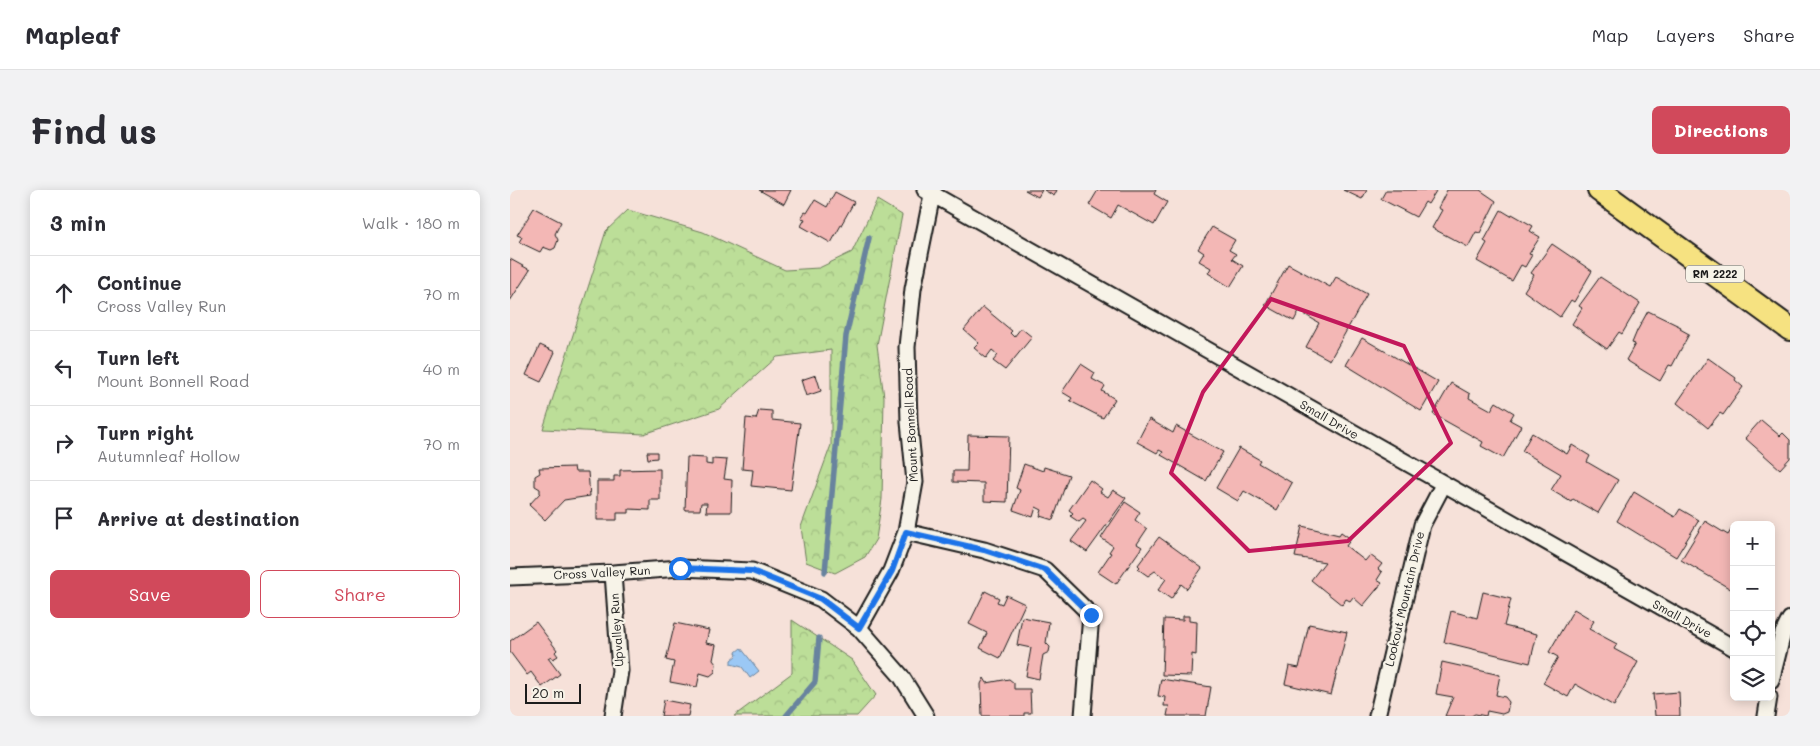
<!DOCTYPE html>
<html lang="en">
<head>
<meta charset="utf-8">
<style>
  :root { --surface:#fff; --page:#f2f2f3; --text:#2b2b33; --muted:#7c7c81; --line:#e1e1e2; --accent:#d1495b }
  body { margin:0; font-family:Mali,sans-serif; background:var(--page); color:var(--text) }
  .controls { position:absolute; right:15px; bottom:15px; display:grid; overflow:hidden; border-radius:8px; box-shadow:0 2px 12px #0003 }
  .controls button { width:45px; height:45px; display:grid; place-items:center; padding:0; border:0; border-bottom:1px solid var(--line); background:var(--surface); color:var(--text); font:25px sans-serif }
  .scale { position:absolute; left:15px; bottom:12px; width:56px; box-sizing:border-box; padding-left:5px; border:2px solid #1c1c1c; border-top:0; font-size:14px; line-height:18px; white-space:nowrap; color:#1c1c1c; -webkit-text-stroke:4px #f7f3e8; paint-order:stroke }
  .stop { position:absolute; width:15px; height:15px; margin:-11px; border:4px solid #1a73e8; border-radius:50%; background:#fff }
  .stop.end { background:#1a73e8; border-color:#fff; box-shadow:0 1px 5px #0008 }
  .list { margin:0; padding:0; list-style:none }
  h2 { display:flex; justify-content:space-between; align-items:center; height:65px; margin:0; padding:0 20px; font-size:21px }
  h2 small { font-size:16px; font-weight:400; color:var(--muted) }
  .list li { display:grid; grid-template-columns:32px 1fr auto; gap:15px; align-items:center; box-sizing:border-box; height:75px; padding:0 20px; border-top:1px solid var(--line) }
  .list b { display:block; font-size:19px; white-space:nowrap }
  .list p { margin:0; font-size:16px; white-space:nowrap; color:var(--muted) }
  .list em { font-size:16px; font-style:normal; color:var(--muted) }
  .actions { display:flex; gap:10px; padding:15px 20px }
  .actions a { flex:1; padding:11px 0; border:1px solid var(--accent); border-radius:8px; text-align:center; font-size:18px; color:var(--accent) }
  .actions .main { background:var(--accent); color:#fff }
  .icon { flex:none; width:28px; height:28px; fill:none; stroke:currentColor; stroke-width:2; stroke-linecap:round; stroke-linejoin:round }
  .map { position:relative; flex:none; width:1280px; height:526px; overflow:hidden; border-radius:8px }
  header { display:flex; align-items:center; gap:30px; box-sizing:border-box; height:70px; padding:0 25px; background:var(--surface); border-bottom:1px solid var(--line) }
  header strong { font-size:24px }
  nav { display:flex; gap:28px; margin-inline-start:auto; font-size:18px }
  .intro { display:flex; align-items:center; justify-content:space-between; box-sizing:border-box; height:120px; padding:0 30px }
  h1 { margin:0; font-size:35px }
  .button { padding:12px 22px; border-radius:8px; background:var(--accent); color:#fff; font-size:18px; font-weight:700 }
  main { display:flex; gap:30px; padding:0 30px }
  aside { flex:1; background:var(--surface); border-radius:8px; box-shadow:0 2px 12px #0003 }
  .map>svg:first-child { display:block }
  .forest { fill:url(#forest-crowns); stroke:#6c7d5a }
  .water { fill:#9bc8f5; stroke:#68839e }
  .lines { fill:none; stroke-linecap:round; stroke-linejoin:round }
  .stream { stroke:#68839e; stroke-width:5.5 }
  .building { fill:#f3b7b5; stroke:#1c1c1c }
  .street-casing { stroke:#1c1c1c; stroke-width:19 }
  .primary-casing { stroke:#1c1c1c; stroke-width:26 }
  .street { stroke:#f7f3e8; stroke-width:15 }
  .primary { stroke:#f6e281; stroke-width:22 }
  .route { stroke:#1a73e8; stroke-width:6 }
  .marked { fill:none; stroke:#c2185b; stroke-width:4; stroke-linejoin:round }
  .labels { text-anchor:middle; stroke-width:4.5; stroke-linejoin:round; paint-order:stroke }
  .shield { fill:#f7f3e8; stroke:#5e5c59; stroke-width:1 }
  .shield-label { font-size:11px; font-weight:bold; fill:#1c1c1c }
  .street-label { font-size:12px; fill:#1c1c1c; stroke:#f7f3e8 }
</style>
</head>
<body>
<header>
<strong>Mapleaf</strong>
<nav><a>Map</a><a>Layers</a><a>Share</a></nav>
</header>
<div class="intro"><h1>Find us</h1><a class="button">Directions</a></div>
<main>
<aside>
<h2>3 min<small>Walk · 180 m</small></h2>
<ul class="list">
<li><svg class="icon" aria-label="ahead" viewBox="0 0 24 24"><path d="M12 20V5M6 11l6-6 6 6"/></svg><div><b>Continue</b><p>Cross Valley Run</p></div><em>70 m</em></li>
<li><svg class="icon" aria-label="left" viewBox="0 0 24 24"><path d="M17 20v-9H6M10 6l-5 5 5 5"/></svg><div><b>Turn left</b><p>Mount Bonnell Road</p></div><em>40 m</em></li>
<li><svg class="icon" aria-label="right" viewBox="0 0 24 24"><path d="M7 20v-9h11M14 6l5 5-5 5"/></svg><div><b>Turn right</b><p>Autumnleaf Hollow</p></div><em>70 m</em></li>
<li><svg class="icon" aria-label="arrive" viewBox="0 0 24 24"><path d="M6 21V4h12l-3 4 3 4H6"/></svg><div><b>Arrive at destination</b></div></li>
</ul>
<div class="actions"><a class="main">Save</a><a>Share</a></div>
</aside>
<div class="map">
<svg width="1280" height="526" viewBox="0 0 1280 526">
  <defs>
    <pattern id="forest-crowns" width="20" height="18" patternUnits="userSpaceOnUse" patternTransform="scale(1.25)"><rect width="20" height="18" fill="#bcde98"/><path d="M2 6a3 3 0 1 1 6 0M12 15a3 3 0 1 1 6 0" fill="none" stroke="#a1be82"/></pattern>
  </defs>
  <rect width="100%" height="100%" fill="#f6e1d9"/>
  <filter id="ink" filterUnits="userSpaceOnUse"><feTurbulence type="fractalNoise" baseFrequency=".02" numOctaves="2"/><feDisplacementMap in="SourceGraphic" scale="10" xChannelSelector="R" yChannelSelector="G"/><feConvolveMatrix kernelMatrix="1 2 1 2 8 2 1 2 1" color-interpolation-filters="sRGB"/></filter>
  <g filter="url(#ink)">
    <!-- forest -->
    <path class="forest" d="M367,10L392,25L367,155L374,207L372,309L366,349L355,367L325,383L296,372L291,337L321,255V160L267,167L209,219L134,244L33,239L96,41L118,20L193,42L275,80L309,78L342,62Z
      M282,430L342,470L366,505L347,526H224L282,483Z"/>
    <!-- water -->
    <path class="water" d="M231,458L249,481L240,488L232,477L221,474V470L227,465L226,462Z"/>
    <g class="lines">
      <!-- stream -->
      <path class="stream" d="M315,382L336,146L359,48
        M276,526L305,492L309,448"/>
    </g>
    <!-- building -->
    <path class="building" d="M249,0H281L274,14Z
      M515,0H532L528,7Z
      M534,0H547L544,6Z
      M588,0H646L644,4L657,12L644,35L608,15L601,28L579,15Z
      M833,0H857L852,9Z
      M876,0H924L926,1L918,14L915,12L906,27L871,9Z
      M937,0H970L986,11L970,43L966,42L958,57L922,38L932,20L928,18Z
      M325,2L344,12L321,53L291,36L295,29L291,28L295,22L297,23L305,10L317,17Z
      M24,18L51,32L45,44L48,50L45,58L41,60L33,57L30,62L9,52L12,47L7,45Z
      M991,20L1001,26L1002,24L1023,36L1020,41L1030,47L1019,64L1022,65L1015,77L1011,75L1002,91L967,71L977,53L974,51Z
      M702,37L725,50L719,60L726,64L722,69L733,76L720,97L698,83L701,78L689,71L694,63L688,59Z
      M1042,54L1082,81L1064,112L1061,110L1050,127L1014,101L1024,85L1021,83Z
      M0,69L20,80L0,111Z
      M778,74L820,97L826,87L857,104L820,170L796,157L809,133L789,121L784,131L755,115Z
      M1090,87L1130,113L1112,144L1109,142L1097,159L1062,134L1072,118L1069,116Z
      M473,117L502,141L500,143L504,147L511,138L522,147L495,180L483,171L488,165L482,160L476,168L464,158L469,153L454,140Z
      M1138,121L1171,137L1170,139L1179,144L1162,176L1159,175L1150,191L1116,170L1125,154L1122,153L1127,141Z
      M852,148L928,192L911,221L836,175Z
      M30,155L45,162L31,192L16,185Z
      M1198,168L1226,188L1225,190L1233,197L1213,225L1210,223L1198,238L1167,213Z
      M571,174L585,183L582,189L595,196L592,201L605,209L593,228L560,211L562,208L552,202Z
      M306,185L311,201L296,206L291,190Z
      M941,193L960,204L959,208L981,220L986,212L1004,223L1000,230L1011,236L993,268L971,256L973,252L923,224Z
      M249,220L262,221V230L290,233L281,300L241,296L243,280L232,279L236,228L246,229Z
      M639,229L663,243L666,236L713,262L696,291L651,265L653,262L649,260L647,263L627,252Z
      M1251,230L1270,246L1273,243L1280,250V268L1270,279L1235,248Z
      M1022,243L1057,264L1062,255L1080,266L1077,272L1108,290L1088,323L1063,309L1061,312L1041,300L1051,284L1012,261Z
      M458,245L499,246L497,312L474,311V293L443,292V281H457Z
      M729,258L750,270L748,273L782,293L767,320L734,301L728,311L706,298Z
      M137,262H147V268L138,269Z
      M177,267L196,268V274L202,275V269L217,270L214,289L222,290L221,322H196L197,313H191L190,320H175Z
      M514,274L533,281L534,277L559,285L543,330L530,326L532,320L526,317L523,327L503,320L510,300L506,298Z
      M64,277L65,282H78L80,306L54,310L35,330L19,315L30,303V299L25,296V286L30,283L29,278Z
      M150,279V310H140V320L119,319V323H107V330H87V291H104V286H110V280Z
      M580,290L592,299L590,302L598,307L603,300L616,308L577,362L561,351L576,331L573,329L569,332L560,326L563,323L559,320Z
      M1124,302L1165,327L1170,319L1189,330L1166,367L1107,331Z
      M615,312L630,322L625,330L637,339L627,354L632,357L606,394L588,382L601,363L599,362L603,356L591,348Z
      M1195,331L1218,345L1224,335V401L1171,370Z
      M792,336L829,345L831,342L841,349L836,356L855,371L860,365L872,374L868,379L872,382L867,390L872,393L853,416L843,407L840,411L836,409L832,415L801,390L815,372L785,367Z
      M649,347L692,378L677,399L671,394L661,409L648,400L656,389L645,381L638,386L628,379L630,377L628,375Z
      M475,401L489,408L487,412L492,414L496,405L515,414L490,468L470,458L477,443L459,434Z
      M973,402L1001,409L994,436L1027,444L1020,473L934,452L941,421L967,428Z
      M1064,419L1084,431L1079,439L1107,454L1104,459L1128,472L1104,516L1065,494L1058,507L1033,493L1048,467L1039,462Z
      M673,426H679V431L687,432L686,465L682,464L681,486L652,485L654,429L673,430Z
      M512,427L539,432L536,453L540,457L539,462L533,465L529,489L516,486L521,458L507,455Z
      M26,432L47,460L45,462L48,466L43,469L41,466L38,468L50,484L32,497L21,482L17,485L0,462V451Z
      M165,433L199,440L196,453L206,455L203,470L206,474L205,482L200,486L190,483L187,497L160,492L164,472L156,470Z
      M799,434L837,442L821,505L775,494L779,476L789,478Z
      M932,472L990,485L986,505L995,507L999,512L997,522L992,524L977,521L976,526L965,524L961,526H935L943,507L926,504Z
      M474,488L477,493L499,489L504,493V499H520L521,523H514V526H472L471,494Z
      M651,489L701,497L696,526H657L659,516H654L655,507L648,506Z
      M1169,502L1170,526H1145L1143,504Z
      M154,510L180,515L178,526H151Z"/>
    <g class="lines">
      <defs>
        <path id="street" d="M415,0L1224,458
          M396,342L474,360L535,380L581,425L573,526
          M0,387L103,383L170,378L242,381L311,409L349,438L391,486L416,526
          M349,438L381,381L396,342L405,292L399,232L397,157L403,99L423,0
          M1261,491L1273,443L1280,429
          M103,526L110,481L103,383
          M867,526L912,335L933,295
          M1256,526L1259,507"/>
        <path id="primary" d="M1089,0L1280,139"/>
      </defs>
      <!-- street casing -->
      <use href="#street" class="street-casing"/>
      <!-- primary casing -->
      <use href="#primary" class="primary-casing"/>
      <!-- street -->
      <use href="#street" class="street"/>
      <!-- primary -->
      <use href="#primary" class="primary"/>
    </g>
  </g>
  <g class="lines" filter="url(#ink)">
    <!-- route -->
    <path class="route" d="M170,378L242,381L311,409L349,438L382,381L396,342L474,360L535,380L581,425"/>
  </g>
  <!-- marked area -->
  <path class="marked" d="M761,109L894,156L941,253L838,351L739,361L661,283L693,202Z"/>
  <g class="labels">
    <!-- shield labels -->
    <rect class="shield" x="1176" y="75.5" width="58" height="17" rx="4"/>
    <g class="shield-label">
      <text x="1205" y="88">RM 2222</text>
    </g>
    <!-- street labels -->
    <g class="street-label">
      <text transform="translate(819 230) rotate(30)" y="4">Small Drive</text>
      <text transform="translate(401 235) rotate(-93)" y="4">Mount Bonnell Road</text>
      <text transform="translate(92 383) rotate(-3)" y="4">Cross Valley Run</text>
      <text transform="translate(895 409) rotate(-77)" y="4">Lookout Mountain Drive</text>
      <text transform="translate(1172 429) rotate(29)" y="4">Small Drive</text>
      <text transform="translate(107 440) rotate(-94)" y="4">Upvalley Run</text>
    </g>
  </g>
</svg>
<div class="controls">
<button>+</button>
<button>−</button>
<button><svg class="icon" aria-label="locate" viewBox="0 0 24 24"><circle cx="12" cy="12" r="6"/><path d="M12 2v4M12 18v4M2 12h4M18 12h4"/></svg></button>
<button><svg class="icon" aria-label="layers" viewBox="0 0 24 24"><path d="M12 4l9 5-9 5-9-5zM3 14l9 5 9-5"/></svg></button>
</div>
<div class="scale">20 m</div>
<div class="stop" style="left:170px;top:378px"></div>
<div class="stop end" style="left:581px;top:425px"></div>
</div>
</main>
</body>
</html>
